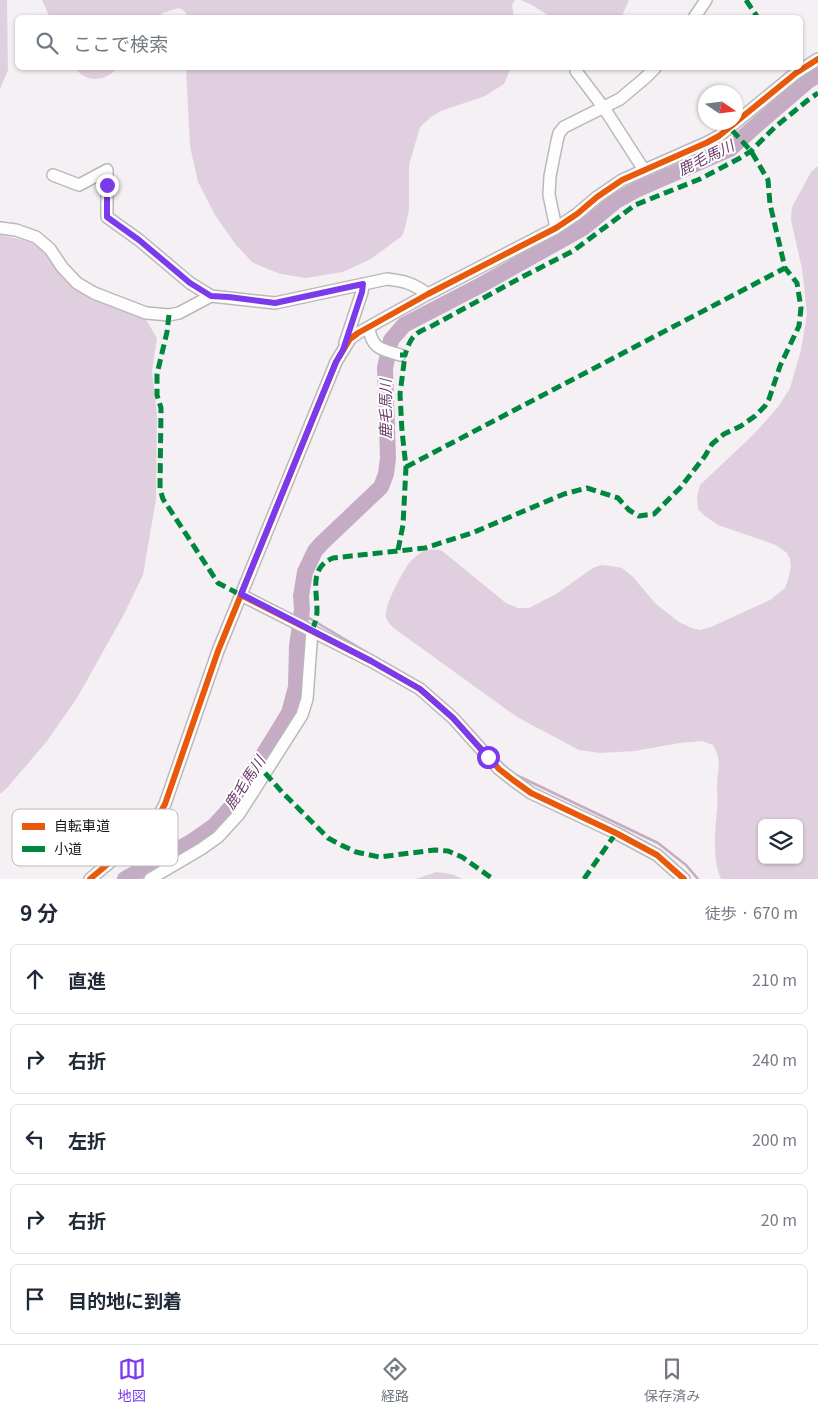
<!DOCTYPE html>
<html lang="ja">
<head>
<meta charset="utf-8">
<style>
  :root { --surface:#fff; --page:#f6f6f7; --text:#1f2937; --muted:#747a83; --line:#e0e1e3; --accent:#7c3aed }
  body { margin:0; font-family:Georgia,"Noto Sans JP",serif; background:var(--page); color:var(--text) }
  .controls { position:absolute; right:15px; bottom:15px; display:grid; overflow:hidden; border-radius:8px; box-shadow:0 1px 4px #0004 }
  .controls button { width:45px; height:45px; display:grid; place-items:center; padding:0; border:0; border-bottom:1px solid var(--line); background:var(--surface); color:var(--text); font:25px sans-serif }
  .compass { position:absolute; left:698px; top:85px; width:45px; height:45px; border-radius:50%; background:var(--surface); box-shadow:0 1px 4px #0004; rotate:103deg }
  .stop { position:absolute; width:15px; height:15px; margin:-11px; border:4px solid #7c3aed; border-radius:50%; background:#fff }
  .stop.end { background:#7c3aed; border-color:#fff; box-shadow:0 1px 5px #0008 }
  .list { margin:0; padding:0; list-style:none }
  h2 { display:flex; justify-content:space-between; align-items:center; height:65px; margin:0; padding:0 20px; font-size:21px }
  h2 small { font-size:16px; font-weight:400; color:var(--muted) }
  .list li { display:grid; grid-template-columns:32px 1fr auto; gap:15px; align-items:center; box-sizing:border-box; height:70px; margin:0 10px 10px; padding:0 10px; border:1px solid var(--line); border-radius:8px }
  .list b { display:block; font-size:19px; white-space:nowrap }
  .list em { font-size:16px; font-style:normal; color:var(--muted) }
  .icon { flex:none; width:28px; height:28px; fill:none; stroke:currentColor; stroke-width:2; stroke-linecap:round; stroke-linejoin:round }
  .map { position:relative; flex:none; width:818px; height:879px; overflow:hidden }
  .search { position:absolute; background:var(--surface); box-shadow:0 1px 4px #0004; left:15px; right:15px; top:15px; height:55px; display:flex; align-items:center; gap:12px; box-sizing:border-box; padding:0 18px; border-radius:8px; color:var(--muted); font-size:19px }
  .sheet { height:465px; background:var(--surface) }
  nav { display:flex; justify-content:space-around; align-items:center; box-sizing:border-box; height:70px; border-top:1px solid var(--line); background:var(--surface); font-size:14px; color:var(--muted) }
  nav a { display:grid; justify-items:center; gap:2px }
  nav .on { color:var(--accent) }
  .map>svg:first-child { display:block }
  .green { fill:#e0d0df; fill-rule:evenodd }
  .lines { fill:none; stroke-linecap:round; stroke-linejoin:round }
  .stream { stroke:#c6abc4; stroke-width:2.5 }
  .river { stroke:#c6abc4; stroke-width:16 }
  .minor-casing { stroke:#bbb8bb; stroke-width:14 }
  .minor { stroke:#fdfdfd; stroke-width:11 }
  .quiet { stroke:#00873e; stroke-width:5; stroke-dasharray:10 5; stroke-linecap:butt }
  .cycleway-casing { stroke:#fff; stroke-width:9 }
  .cycleway { stroke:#e8590c; stroke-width:6 }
  .route { stroke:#7c3aed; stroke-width:6 }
  .labels { text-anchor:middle; stroke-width:4; stroke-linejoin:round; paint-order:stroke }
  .water-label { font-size:15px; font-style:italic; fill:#6c3d6b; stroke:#fff }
  .key { fill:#fff; stroke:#bab9ba; stroke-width:1 }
  .key-label { font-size:14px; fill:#191719 }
</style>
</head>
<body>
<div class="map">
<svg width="818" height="879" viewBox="0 0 818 879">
  <rect width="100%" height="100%" fill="#f4f0f4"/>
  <!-- green -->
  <path class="green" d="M0,0H7L8,70L0,89Z
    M42,0H629L621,18L551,17L530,4L520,0H515L512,5L514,18H187C187,12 183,10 179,8L163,13L158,17L50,18Z
    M75,68H117C106,82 86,83 75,68Z
    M186,68H511L504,84L485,96L441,111L431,117L420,127L409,165V209L405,228L402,236L371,259L343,272L306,278L281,274L265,268L252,262L236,245L215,215L198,182L190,146Z
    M818,166V879H721C712,857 715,834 717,810C718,802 717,794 717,787C717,768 723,763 713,745L702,741L679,743L635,751L600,753L579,750L517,717L406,637C400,632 386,625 386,615C385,605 401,575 407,566C410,561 417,555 422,552C428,549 434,550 441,550L506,603L518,608H529L556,594L593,568L601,565L611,566L622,568L632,576L656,604L679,622L692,628L700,630L711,627L770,600L785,588L788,580L791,566L790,559L787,553L776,545L718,525L705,516L698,509L697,497L700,485L754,434L778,407L790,388L801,350L807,314L802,269L791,220L792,207L811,172ZM762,823H799V860H762Z
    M0,235C16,238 34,241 46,252C58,264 63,281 77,291C98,304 123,310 145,318L157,338L152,371L157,414L156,499L143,575L123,616L77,698L47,741L7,788L0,794Z
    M436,872L451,874L463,879H416Z"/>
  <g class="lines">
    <!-- stream -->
    <path class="stream" d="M302,610L309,618L390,666
      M499,761L514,774L658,843L686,865L698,879"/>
    <!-- river -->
    <path class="river" d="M125,879L191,842L214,826L232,806L289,713L296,687L297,646L302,610L301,596L305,572L315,551L321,544L381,487L386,474L388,458L385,368L391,340L404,325L481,285L583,228L616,201L636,190L730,149L751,130L808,81L818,75"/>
    <defs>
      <path id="minor" d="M694,18L706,0
        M576,71L604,108L644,170
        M53,175L79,185L107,170V217L139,240L190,283L211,296L275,303L387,279C406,281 413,284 428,294
        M0,228L16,230L36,237L50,249L62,267L77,283L94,293L146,313L169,315L179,313L211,296
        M556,228L549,195L550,176L557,141L559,133L564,127L620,99L645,78L655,68
        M369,328C372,349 381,349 400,355
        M345,343L362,292L363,284
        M241,595L371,661L420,689L453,718L499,769L513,780L531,793L616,833L657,855L684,879
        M90,879L147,831L157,819L165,804L218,651L336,362L350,339L358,333L428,294L556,228L577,214L597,197L622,180L706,143L719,136L796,73L818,59
        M150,879L201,849L218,837L239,814L302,715L307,699L312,630"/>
    </defs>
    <!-- minor casing -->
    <use href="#minor" class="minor-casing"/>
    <!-- minor -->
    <use href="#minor" class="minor"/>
    <!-- quiet -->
    <path class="quiet" d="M746,0L758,18
      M169,315L167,332L157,374V395L161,408L160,489L163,499L218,583L241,595
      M400,355H405C410,339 413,333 430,327L524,276L573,251L635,205L700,179L740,158L751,151L775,127L808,100L818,93
      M406,467L785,268
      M398,550L403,525L406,467L402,431L400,394L405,355
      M312,630C315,624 317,617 317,611C317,589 309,568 333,558L425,548L472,533L564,494L587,488L618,498L629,510L639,516L654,514L680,488L705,456L712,444L724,434L741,426L755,416L765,406L769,399L780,366L799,326L801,308L797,283L785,268L770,204L768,180L751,151L730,128
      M265,773L282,792L328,838L341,845L356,852L379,857L435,850L448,851L462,857L493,879
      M584,879L616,833"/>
    <defs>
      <path id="cycleway" d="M241,595L371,661L420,689L453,718L499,769L513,780L531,793L616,833L657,855L684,879
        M90,879L147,831L157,819L165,804L218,651L336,362L350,339L358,333L428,294L556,228L577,214L597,197L622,180L706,143L719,136L796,73L818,59"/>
    </defs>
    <!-- cycleway casing -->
    <use href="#cycleway" class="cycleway-casing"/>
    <!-- cycleway -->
    <use href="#cycleway" class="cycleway"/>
  </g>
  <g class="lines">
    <!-- route -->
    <path class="route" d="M107,185V217L139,240L190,283L211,296L229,297L275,303L363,284L362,292L343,350L336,362L241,594L371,661L420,689L453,718L488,757"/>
  </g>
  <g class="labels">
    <!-- water labels -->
    <g class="water-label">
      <text transform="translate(706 158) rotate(-26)" y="5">鹿毛馬川</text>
      <text transform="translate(386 409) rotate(-90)" y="5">鹿毛馬川</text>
      <text transform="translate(245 783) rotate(-56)" y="5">鹿毛馬川</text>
    </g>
  </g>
  <!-- legend -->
  <rect x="12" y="809" width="166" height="57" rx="8" class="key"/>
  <rect x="22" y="823" width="23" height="7" fill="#e8590c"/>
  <rect x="22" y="846" width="23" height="6" fill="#00873e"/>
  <g class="key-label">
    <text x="54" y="831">自転車道</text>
    <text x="54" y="854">小道</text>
  </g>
</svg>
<div class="controls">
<button><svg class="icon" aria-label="layers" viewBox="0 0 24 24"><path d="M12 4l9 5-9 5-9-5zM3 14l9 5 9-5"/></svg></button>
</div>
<svg class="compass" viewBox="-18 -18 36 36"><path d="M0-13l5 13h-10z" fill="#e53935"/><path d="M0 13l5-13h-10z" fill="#747a83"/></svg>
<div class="stop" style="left:488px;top:757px"></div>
<div class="stop end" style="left:107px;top:185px"></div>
<div class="search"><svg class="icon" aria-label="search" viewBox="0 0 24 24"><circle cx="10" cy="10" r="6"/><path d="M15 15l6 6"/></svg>ここで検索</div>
</div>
<section class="sheet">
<h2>9 分<small>徒歩 · 670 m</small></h2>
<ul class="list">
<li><svg class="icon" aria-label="ahead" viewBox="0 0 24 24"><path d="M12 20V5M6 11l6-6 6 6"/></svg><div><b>直進</b></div><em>210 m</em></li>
<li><svg class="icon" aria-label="right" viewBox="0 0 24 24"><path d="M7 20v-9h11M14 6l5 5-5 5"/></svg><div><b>右折</b></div><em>240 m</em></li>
<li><svg class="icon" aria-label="left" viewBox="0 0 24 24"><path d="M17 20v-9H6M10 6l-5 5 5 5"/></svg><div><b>左折</b></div><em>200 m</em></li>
<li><svg class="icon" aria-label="right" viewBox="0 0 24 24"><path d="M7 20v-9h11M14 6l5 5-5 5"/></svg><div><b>右折</b></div><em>20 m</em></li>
<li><svg class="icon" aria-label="arrive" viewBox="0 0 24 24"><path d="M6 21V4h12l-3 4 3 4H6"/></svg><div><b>目的地に到着</b></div></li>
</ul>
</section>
<nav>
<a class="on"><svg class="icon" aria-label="map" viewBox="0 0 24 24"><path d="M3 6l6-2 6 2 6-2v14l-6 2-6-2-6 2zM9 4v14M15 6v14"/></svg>地図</a>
<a><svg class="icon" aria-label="directions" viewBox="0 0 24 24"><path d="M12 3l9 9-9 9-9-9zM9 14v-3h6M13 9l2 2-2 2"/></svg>経路</a>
<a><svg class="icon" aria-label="saved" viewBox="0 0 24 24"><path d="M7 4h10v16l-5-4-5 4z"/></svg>保存済み</a>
</nav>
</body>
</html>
